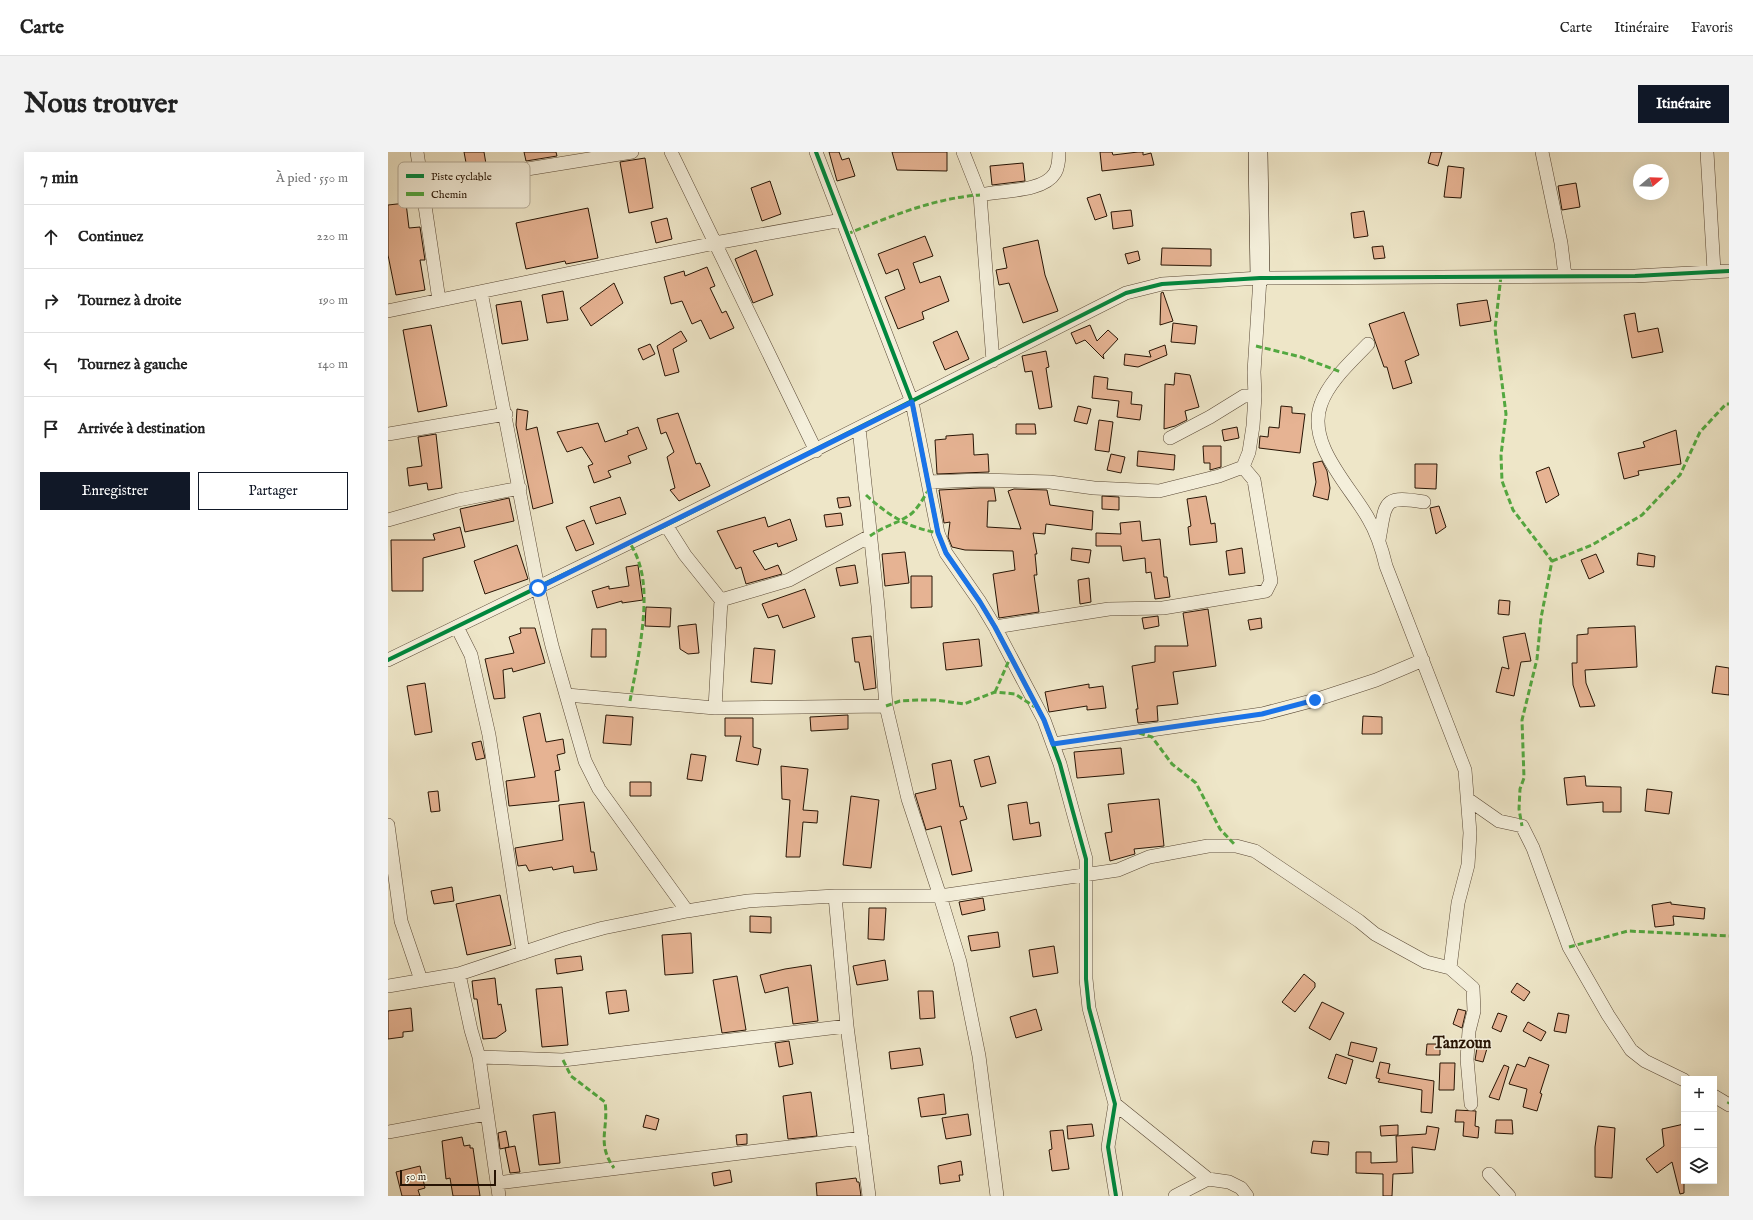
<!DOCTYPE html>
<html lang="fr">
<head>
<meta charset="utf-8">
<style>
  :root { --surface:#fff; --page:#f2f2f2; --text:#222; --muted:#767676; --line:#e0e0e0; --accent:#111827 }
  body { margin:0; font-family:"IM FELL English",serif; background:var(--page); color:var(--text) }
  .controls { position:absolute; right:12px; bottom:12px; display:grid; overflow:hidden; border-radius:0px; box-shadow:0 4px 16px #0002 }
  .controls button { width:36px; height:36px; display:grid; place-items:center; padding:0; border:0; border-bottom:1px solid var(--line); background:var(--surface); color:var(--text); font:20px sans-serif }
  .compass { position:absolute; left:1245px; top:12px; width:36px; height:36px; border-radius:50%; background:var(--surface); box-shadow:0 4px 16px #0002; rotate:71deg }
  .scale { position:absolute; left:12px; bottom:10px; width:96px; box-sizing:border-box; padding-left:4px; border:2px solid #271404; border-top:0; font-size:11px; line-height:14px; white-space:nowrap; color:#271404; -webkit-text-stroke:3px #f4efdb; paint-order:stroke }
  .stop { position:absolute; width:12px; height:12px; margin:-9px; border:3px solid #1a73e8; border-radius:50%; background:#fff }
  .stop.end { background:#1a73e8; border-color:#fff; box-shadow:0 1px 4px #0008 }
  .list { margin:0; padding:0; list-style:none }
  h2 { display:flex; justify-content:space-between; align-items:center; height:52px; margin:0; padding:0 16px; font-size:17px }
  h2 small { font-size:13px; font-weight:400; color:var(--muted) }
  .list li { display:grid; grid-template-columns:26px 1fr auto; gap:12px; align-items:center; box-sizing:border-box; height:64px; padding:0 16px; border-top:1px solid var(--line) }
  .list b { display:block; font-size:15px; white-space:nowrap }
  .list em { font-size:13px; font-style:normal; color:var(--muted) }
  .actions { display:flex; gap:8px; padding:12px 16px }
  .actions a { flex:1; padding:9px 0; border:1px solid var(--accent); border-radius:0px; text-align:center; font-size:14px; color:var(--accent) }
  .actions .main { background:var(--accent); color:#fff }
  .icon { flex:none; width:22px; height:22px; fill:none; stroke:currentColor; stroke-width:2; stroke-linecap:round; stroke-linejoin:round }
  .map { position:relative; flex:none; width:1341px; height:1044px; overflow:hidden; border-radius:0px }
  header { display:flex; align-items:center; gap:24px; box-sizing:border-box; height:56px; padding:0 20px; background:var(--surface); border-bottom:1px solid var(--line) }
  header strong { font-size:19px }
  nav { display:flex; gap:22px; margin-inline-start:auto; font-size:14px }
  .intro { display:flex; align-items:center; justify-content:space-between; box-sizing:border-box; height:96px; padding:0 24px }
  h1 { margin:0; font-size:28px }
  .button { padding:10px 18px; border-radius:0px; background:var(--accent); color:#fff; font-size:14px; font-weight:700 }
  main { display:flex; gap:24px; padding:0 24px }
  aside { flex:1; background:var(--surface); border-radius:0px; box-shadow:0 4px 16px #0002 }
  .map>svg:first-child { display:block }
  .building { fill:#e6b393; stroke:#271404 }
  .lines { fill:none; stroke-linecap:round; stroke-linejoin:round }
  .street-casing { stroke:#594835; stroke-width:14 }
  .secondary-casing { stroke:#271404; stroke-width:20 }
  .street { stroke:#f4efdb; stroke-width:13 }
  .secondary { stroke:#f4efdb; stroke-width:19 }
  .quiet { stroke:#53a840; stroke-width:3; stroke-dasharray:6 3; stroke-linecap:butt }
  .cycleway-casing { stroke:#f4efdb; stroke-width:6 }
  .cycleway { stroke:#00873e; stroke-width:4 }
  .route { stroke:#1a73e8; stroke-width:5 }
  .labels { text-anchor:middle; stroke-width:3; stroke-linejoin:round; paint-order:stroke }
  .quarter-label { font-size:16px; font-weight:bold; fill:#271404; stroke:#f4efdb }
  .key { fill:#f4efdb; stroke:#b6ad9a; stroke-width:1 }
  .key-label { font-size:11px; fill:#271404 }
</style>
</head>
<body>
<header>
<strong>Carte</strong>
<nav><a>Carte</a><a>Itinéraire</a><a>Favoris</a></nav>
</header>
<div class="intro"><h1>Nous trouver</h1><a class="button">Itinéraire</a></div>
<main>
<aside>
<h2>7 min<small>À pied · 550 m</small></h2>
<ul class="list">
<li><svg class="icon" aria-label="ahead" viewBox="0 0 24 24"><path d="M12 20V5M6 11l6-6 6 6"/></svg><div><b>Continuez</b></div><em>220 m</em></li>
<li><svg class="icon" aria-label="right" viewBox="0 0 24 24"><path d="M7 20v-9h11M14 6l5 5-5 5"/></svg><div><b>Tournez à droite</b></div><em>190 m</em></li>
<li><svg class="icon" aria-label="left" viewBox="0 0 24 24"><path d="M17 20v-9H6M10 6l-5 5 5 5"/></svg><div><b>Tournez à gauche</b></div><em>140 m</em></li>
<li><svg class="icon" aria-label="arrive" viewBox="0 0 24 24"><path d="M6 21V4h12l-3 4 3 4H6"/></svg><div><b>Arrivée à destination</b></div></li>
</ul>
<div class="actions"><a class="main">Enregistrer</a><a>Partager</a></div>
</aside>
<div class="map">
<svg width="1341" height="1044" viewBox="0 0 1341 1044">
  <rect width="100%" height="100%" fill="#eee6c8"/>
  <filter id="stains"><feTurbulence type="fractalNoise" baseFrequency=".005" numOctaves="4"/><feColorMatrix values="0 0 0 0 .2 0 0 0 0 .09 0 0 0 0 .02 0 0 0 .5 -.17"/></filter>
  <radialGradient id="worn" r=".72"><stop offset=".6" stop-color="#630" stop-opacity="0"/><stop offset="1" stop-color="#630" stop-opacity=".3"/></radialGradient>
  <!-- building -->
  <path class="building" d="M76,0H96L98,12L79,16Z
    M136,0H168L169,4L138,9Z
    M441,0H451L454,8L461,6L467,24L449,29Z
    M504,0H559V19L509,18Z
    M712,0H724L725,3L750,0H755V3L763,1L766,13L714,19Z
    M1043,0H1054L1050,14L1040,11Z
    M257,6L265,56L241,61L232,10Z
    M635,11L637,29L604,33L602,14Z
    M1060,14L1076,16L1073,46L1056,45Z
    M382,29L393,62L374,69L363,36Z
    M1188,31L1192,55L1174,58L1170,34Z
    M712,42L719,64L707,68L699,46Z
    M18,51L21,76L32,75L37,108H32L37,138L8,143L0,103V53Z
    M200,56L210,106L178,112L177,109L138,117L128,71Z
    M743,58L745,74L725,77L723,60Z
    M976,59L980,84L966,86L963,61Z
    M279,66L284,87L268,91L263,70Z
    M537,84L545,104L525,111L532,131L552,124L561,149L534,160L536,167L510,177L497,145L517,137L510,117L498,122L490,102Z
    M650,88L657,123L670,159L635,171L621,131L611,133L608,118L619,116L615,96Z
    M995,94L997,106L986,107L984,95Z
    M774,96L823,97V114L773,113Z
    M368,98L385,143L365,151L347,107Z
    M750,99L752,108L740,112L737,102Z
    M319,115L327,134L322,136L334,161L338,159L346,176L322,187L313,168L304,172L294,149L283,152L276,125L296,119L297,124Z
    M226,131L235,151L203,174L192,156Z
    M175,139L180,168L159,171L154,143Z
    M775,140L785,169L772,173L773,141Z
    M1099,148L1103,169L1072,174L1069,152Z
    M133,149L140,188L114,192L108,153Z
    M1016,160L1031,203L1017,209L1024,231L1005,237L999,215H996L981,172Z
    M1247,161L1250,180L1270,176L1275,200L1244,206L1236,163Z
    M785,171L809,174L807,192L783,190Z
    M43,173L59,254L30,260L15,178Z
    M702,173L709,189L720,178L730,187L715,203L716,207L697,188L688,192L683,181Z
    M293,179L299,189L285,197L291,220L277,224L269,194Z
    M569,179L581,207L557,218L545,190Z
    M262,192L267,202L255,208L250,197Z
    M777,193L779,203L750,215L736,213L737,202L763,205L761,199Z
    M658,199L661,215L658,216L664,255L651,257L644,219L637,220L634,204Z
    M787,221L802,223L811,255L797,259L799,268L787,274L776,277L777,232L786,233Z
    M706,224L720,226L719,237L744,240L743,252L754,253L752,268L729,265L731,249L704,246Z
    M690,254L703,257L699,272L686,269Z
    M893,254L904,255V261L917,262L912,301L871,296L872,284L880,285L881,275L891,276Z
    M129,257L140,259L138,278L149,275L165,351L145,357L128,273Z
    M290,261L308,312L312,311L322,334L291,349L282,338L287,336L279,305L286,300L278,280L273,282L269,267Z
    M711,268L725,270L721,300L707,298Z
    M210,271L217,290L240,282L239,279L250,275L259,297L240,304L243,311L220,319L223,325L206,331L200,314L205,312L194,295L179,300L169,280Z
    M628,272H647L648,282H628Z
    M849,275L851,286L836,289L834,278Z
    M1288,278L1293,312L1250,319L1251,323L1236,327L1230,301L1257,295L1255,290Z
    M48,282L54,336L40,338L39,331L21,334L19,316L34,314L30,285Z
    M585,282L586,303L600,302L601,320L549,322L547,288L558,287V284Z
    M815,294H833V315L822,318V311H816Z
    M750,299L787,303L786,318L749,314Z
    M723,302L737,305L733,321L719,318Z
    M934,309L939,319L942,336L940,348L925,344L928,330L925,311Z
    M1027,312H1049L1048,337L1027,336Z
    M1161,315L1171,343L1158,351L1148,320Z
    M592,336H606L608,349H600L599,375L633,377L620,339L626,337L659,338L662,353L705,359L704,378L658,372L657,382L645,381L649,402H647L649,423H646L651,460L611,466L605,422L627,418L625,399L577,398L564,395L560,385L562,370L556,371L551,338Z
    M714,344L731,345V358L714,357Z
    M818,344L823,372L827,371L829,390L802,393L800,375L803,374L799,347Z
    M232,345L238,362L208,372L202,355Z
    M461,345L463,354L451,356L449,346Z
    M121,346L126,369L77,380L72,357Z
    M1051,354L1058,375L1048,382L1042,356Z
    M453,361L455,373L438,375L436,363Z
    M377,365L380,375L402,367L409,388L390,395L389,391L365,399L377,418L390,413L394,422L358,432L353,415L348,417L329,379Z
    M196,368L206,392L188,399L178,375Z
    M752,369L754,389L772,387L776,425H779L782,445L767,447L763,420L758,421L757,406L735,409L733,394H708V381L733,382L732,371Z
    M72,375L77,395L35,406V439H4L3,388H47L45,382Z
    M129,393L140,427L97,442L86,409Z
    M684,396L703,398L701,411L683,408Z
    M854,396L857,421L841,423L838,399Z
    M517,400L521,431L497,434L494,402Z
    M1250,401L1267,404L1266,415L1249,413Z
    M1208,402L1216,420L1201,427L1193,408Z
    M250,413L255,448L234,451V449L209,456L204,439L221,434V437L241,434L238,415Z
    M467,413L470,431L452,434L448,416Z
    M523,424H544V455L523,456Z
    M701,426L703,450L692,452L690,428Z
    M417,437L427,465L395,476L390,463L380,466L374,452Z
    M1111,448L1122,449L1121,463L1110,462Z
    M258,455L283,456L282,475L257,474Z
    M820,457L828,514L785,520L790,552L769,554L770,569L750,571L748,557H750L744,514L767,510V494H800L795,461Z
    M770,464L771,474L756,477L754,466Z
    M873,466L874,476L862,478L860,468Z
    M308,472L311,501L300,502L292,497L290,474Z
    M1247,474L1249,515L1197,518L1198,531L1207,554L1192,555L1185,533L1184,511H1189V483L1200,482V476Z
    M132,476H147L157,511L125,520L124,516L115,518L117,546L106,547L97,507L126,501L121,485L133,481Z
    M204,477H218V505H203Z
    M1137,481L1143,509L1133,510L1126,544L1108,540L1114,515L1121,517L1115,485Z
    M483,484L488,536L476,538L471,510H467L464,486Z
    M591,487L594,514L558,518L555,491Z
    M366,496L387,498L384,532L363,530Z
    M1328,514L1341,516V543L1324,541Z
    M37,531L44,580L27,583L19,534Z
    M701,532V536L715,534L718,556L699,558V554L661,560L657,540Z
    M152,561L158,590L175,587L177,601L169,603L172,618L167,619L171,649L121,654L118,629L147,625L135,565Z
    M218,563L245,565L243,593L215,591Z
    M460,563V577L423,579L422,565Z
    M975,564L994,565V582H974Z
    M337,566H365V595L373,597L370,613L348,609L353,584H337Z
    M93,589L97,606L88,608L84,591Z
    M733,596L736,622L689,626L686,600Z
    M303,602L318,604L314,629L299,627Z
    M601,604L608,631L593,635L586,608Z
    M563,608L572,655L575,654L579,667L572,669L584,719L564,723L553,674L538,678L527,642L548,637L544,612Z
    M393,614L420,617L415,658L430,659L429,671L415,670L412,705H398L402,648L394,647Z
    M1197,624L1198,634L1233,635V660H1215V650L1179,653L1176,626Z
    M242,630H263V644H242Z
    M1259,637L1284,640L1281,662L1257,659Z
    M50,639L52,659L43,660L40,640Z
    M463,644L491,648L483,716L455,713Z
    M771,647L776,694L746,697L747,702L722,709L717,681L724,680L720,652Z
    M196,650L203,700H206L209,718L186,721L185,714L165,718L164,715L141,719L138,713L130,714L127,696L175,688L171,653Z
    M639,650L642,672L651,670L653,684L625,688L620,653Z
    M64,735L66,749L46,752L43,739Z
    M112,743L123,793L79,803L68,752Z
    M595,746L597,758L574,763L571,750Z
    M1283,750V752L1317,756L1316,767L1285,764L1286,773L1267,775L1264,753Z
    M481,756H498L496,788L480,787Z
    M362,764L383,765V781L362,780Z
    M610,780L612,795L583,799L580,784Z
    M303,781L305,821L277,823L274,783Z
    M666,794L670,821L645,825L641,798Z
    M193,804L195,818L169,822L167,807Z
    M497,808L500,828L469,833L465,814Z
    M423,813L430,869L405,872L400,835L377,841L372,823L397,817Z
    M916,822L927,831V835L907,860L894,850Z
    M349,824L358,878L334,881L325,828Z
    M107,826L110,853L113,852L118,879L108,886L95,887L89,847H86L84,829Z
    M1129,831L1142,840L1136,849L1123,840Z
    M174,835L180,893L154,895L148,837Z
    M238,838L241,859L221,862L218,840Z
    M530,839H545L547,866L532,867Z
    M934,850L956,861L942,888L921,876Z
    M23,856L25,879L15,880V885L0,887V859Z
    M648,857L654,878L628,886L622,865Z
    M1070,857L1078,859L1074,876L1065,872Z
    M1110,861L1119,864L1113,880L1104,876Z
    M1170,861L1181,863L1178,881L1166,879Z
    M1140,870L1158,880L1153,889L1135,879Z
    M401,889L405,912L391,915L387,891Z
    M963,890L989,896L985,910L960,903Z
    M1090,890L1100,893L1095,910L1087,908Z
    M1039,892H1052V903H1038Z
    M532,896L535,913L503,917L501,900Z
    M948,902L965,908L958,932L940,926Z
    M1141,905L1161,913L1152,941L1154,942L1149,959L1135,955L1139,937L1121,932L1129,912L1137,915Z
    M992,910L1002,912L1000,921L1046,929L1044,961L1033,960L1034,938L990,930L992,927L988,926Z
    M1052,911H1067L1066,938H1051Z
    M1116,913L1121,915L1111,948L1101,945Z
    M423,940L429,984L400,987L395,944Z
    M556,942L558,962L533,965L530,946Z
    M1068,958L1088,959L1087,974L1091,975L1090,986L1075,984L1076,970H1067Z
    M167,960L172,1011L151,1013L145,963Z
    M580,962L583,983L558,987L554,966Z
    M258,963L271,967L268,978L255,975Z
    M1108,968H1124L1125,982L1107,981Z
    M704,972L706,984L680,987L679,974Z
    M1296,972V1041L1292,1042L1284,1010L1269,1021L1258,1007L1276,994L1274,977Z
    M1010,973V983L993,984L992,974Z
    M1039,974L1051,976L1047,998L1024,995L1025,1021L1005,1022L1004,1044H995V1022L968,1021V1000H983V1011L1009,1010L1008,984L1038,982Z
    M1210,974L1227,976L1224,1026L1207,1025V995Z
    M675,978L681,1017L664,1019L661,998L664,997L662,979Z
    M118,979L121,995L112,997L110,981Z
    M359,982V992L349,993L348,983Z
    M74,985L76,994L82,993V996H85L92,1044H65L62,1026L58,1027L54,989Z
    M925,989L941,990L940,1003L923,1001Z
    M127,994L132,1020L122,1021L117,996Z
    M573,1009L575,1023H571L572,1029L552,1032L550,1014Z
    M32,1014L37,1036L30,1038L32,1044H14L8,1020Z
    M342,1018L344,1030L326,1034L324,1021Z
    M468,1026L469,1030H471L473,1044H429L428,1031Z"/>
  <g class="lines">
    <defs>
      <path id="street" d="M29,0L51,148
        M283,0L428,299
        M428,0L524,250L550,381L558,401L592,450L607,475L656,568L672,612L685,660L698,707V827L701,856L727,952L720,995L728,1044
        M575,0L592,43L605,209
        M1154,0L1173,91L1177,124
        M1319,0L1326,119
        M34,34L244,0
        M592,43C611,38 655,41 667,21C670,16 671,6 671,0
        M93,140L150,436L164,494L197,609L211,637L299,759
        M0,159L327,91L454,68
        M980,192C964,209 941,229 933,252C918,292 962,334 980,366C989,381 994,397 998,414L1077,618L1082,681L1080,713L1070,751L1062,816
        M471,276L490,454L498,554L520,647L552,744L572,810L591,904L609,1044
        M0,282L118,262
        M782,286L822,265L856,244H867
        M540,330L592,328L662,330L706,336L771,339L831,324L855,315L861,300L865,274L867,244L866,220L872,126
        M0,368L70,348L132,336
        M278,373L297,403L333,448L401,428L482,384
        M991,388C998,350 994,343 1036,350
        M333,448L327,556L498,554
        M69,475L83,503L101,583L135,801
        M607,475L721,457L775,456L878,439L883,429L866,328L855,315
        M0,508L278,373L738,141L774,132L872,126L1247,124L1341,119
        M179,543L327,556
        M665,592L874,562L927,548L988,528L1035,508
        M1081,648L1111,669L1134,674L1145,696L1181,795L1220,863L1243,898L1257,909L1296,928
        M0,673L13,769L33,828
        M447,744H552L730,718L761,705L820,694H848L867,699L971,769L987,782L1038,810L1062,816L1085,836L1086,859L1081,879L1079,907L1083,952
        M71,822L83,878L91,905L111,1044
        M0,834L71,822L179,786L215,776L299,759L360,749L447,744L459,874L481,1044
        M91,905L175,908L459,874
        M1326,944L1341,953
        M727,952L820,1027L841,1030L853,1036L859,1044
        M0,980L98,962
        M1101,1022L1121,1044
        M109,1031L474,986
        M787,1044L820,1027"/>
      <path id="secondary" d="M870,0L872,126"/>
    </defs>
    <!-- street casing -->
    <use href="#street" class="street-casing"/>
    <!-- secondary casing -->
    <use href="#secondary" class="secondary-casing"/>
    <!-- street -->
    <use href="#street" class="street"/>
    <!-- secondary -->
    <use href="#secondary" class="secondary"/>
    <!-- quiet -->
    <path class="quiet" d="M459,82C501,65 546,46 592,43
      M1113,124L1107,177L1118,262L1113,303L1114,329L1125,358L1164,409L1153,466L1149,507L1134,568L1136,626L1132,637L1131,657L1134,674
      M868,194L913,205L953,220
      M478,343C501,364 519,375 550,381
      M482,384C494,375 511,371 523,362C531,355 536,345 541,337
      M1164,409L1204,393L1254,363L1292,323L1312,280L1338,252H1341
      M607,540L622,506
      M242,549C249,511 263,451 252,414C250,406 246,398 242,391
      M498,554L512,549L530,548H548L576,552L607,540L627,542L647,555
      M751,581L764,585L784,612L808,631L832,677L848,694
      M1181,795L1240,779L1341,784
      M175,908L183,924L217,950C221,977 208,991 226,1016
      M1340,952L1341,950"/>
    <defs>
      <path id="cycleway" d="M428,0L524,250L550,381L558,401L592,450L607,475L656,568L672,612L685,660L698,707V827L701,856L727,952L720,995L728,1044
        M0,508L278,373L738,141L774,132L872,126L1247,124L1341,119"/>
    </defs>
    <!-- cycleway casing -->
    <use href="#cycleway" class="cycleway-casing"/>
    <!-- cycleway -->
    <use href="#cycleway" class="cycleway"/>
  </g>
  <g class="lines">
    <!-- route -->
    <path class="route" d="M150,436L524,250L550,381L558,401L592,450L607,475L656,568L665,592L874,562L927,548"/>
  </g>
  <g class="labels">
    <!-- quarter labels -->
    <g class="quarter-label">
      <text x="1074" y="896">Tanzoun</text>
    </g>
  </g>
  <!-- legend -->
  <rect x="10" y="10" width="132" height="46" rx="6" class="key"/>
  <rect x="18" y="22" width="18" height="4" fill="#00873e"/>
  <rect x="18" y="40" width="18" height="4" fill="#53a840"/>
  <g class="key-label">
    <text x="43" y="28">Piste cyclable</text>
    <text x="43" y="46">Chemin</text>
  </g>
  <rect width="100%" height="100%" filter="url(#stains)"/>
  <rect width="100%" height="100%" fill="url(#worn)"/>
</svg>
<div class="controls">
<button>+</button>
<button>−</button>
<button><svg class="icon" aria-label="layers" viewBox="0 0 24 24"><path d="M12 4l9 5-9 5-9-5zM3 14l9 5 9-5"/></svg></button>
</div>
<svg class="compass" viewBox="-18 -18 36 36"><path d="M0-13l5 13h-10z" fill="#e53935"/><path d="M0 13l5-13h-10z" fill="#767676"/></svg>
<div class="scale">50 m</div>
<div class="stop" style="left:150px;top:436px"></div>
<div class="stop end" style="left:927px;top:548px"></div>
</div>
</main>
</body>
</html>
